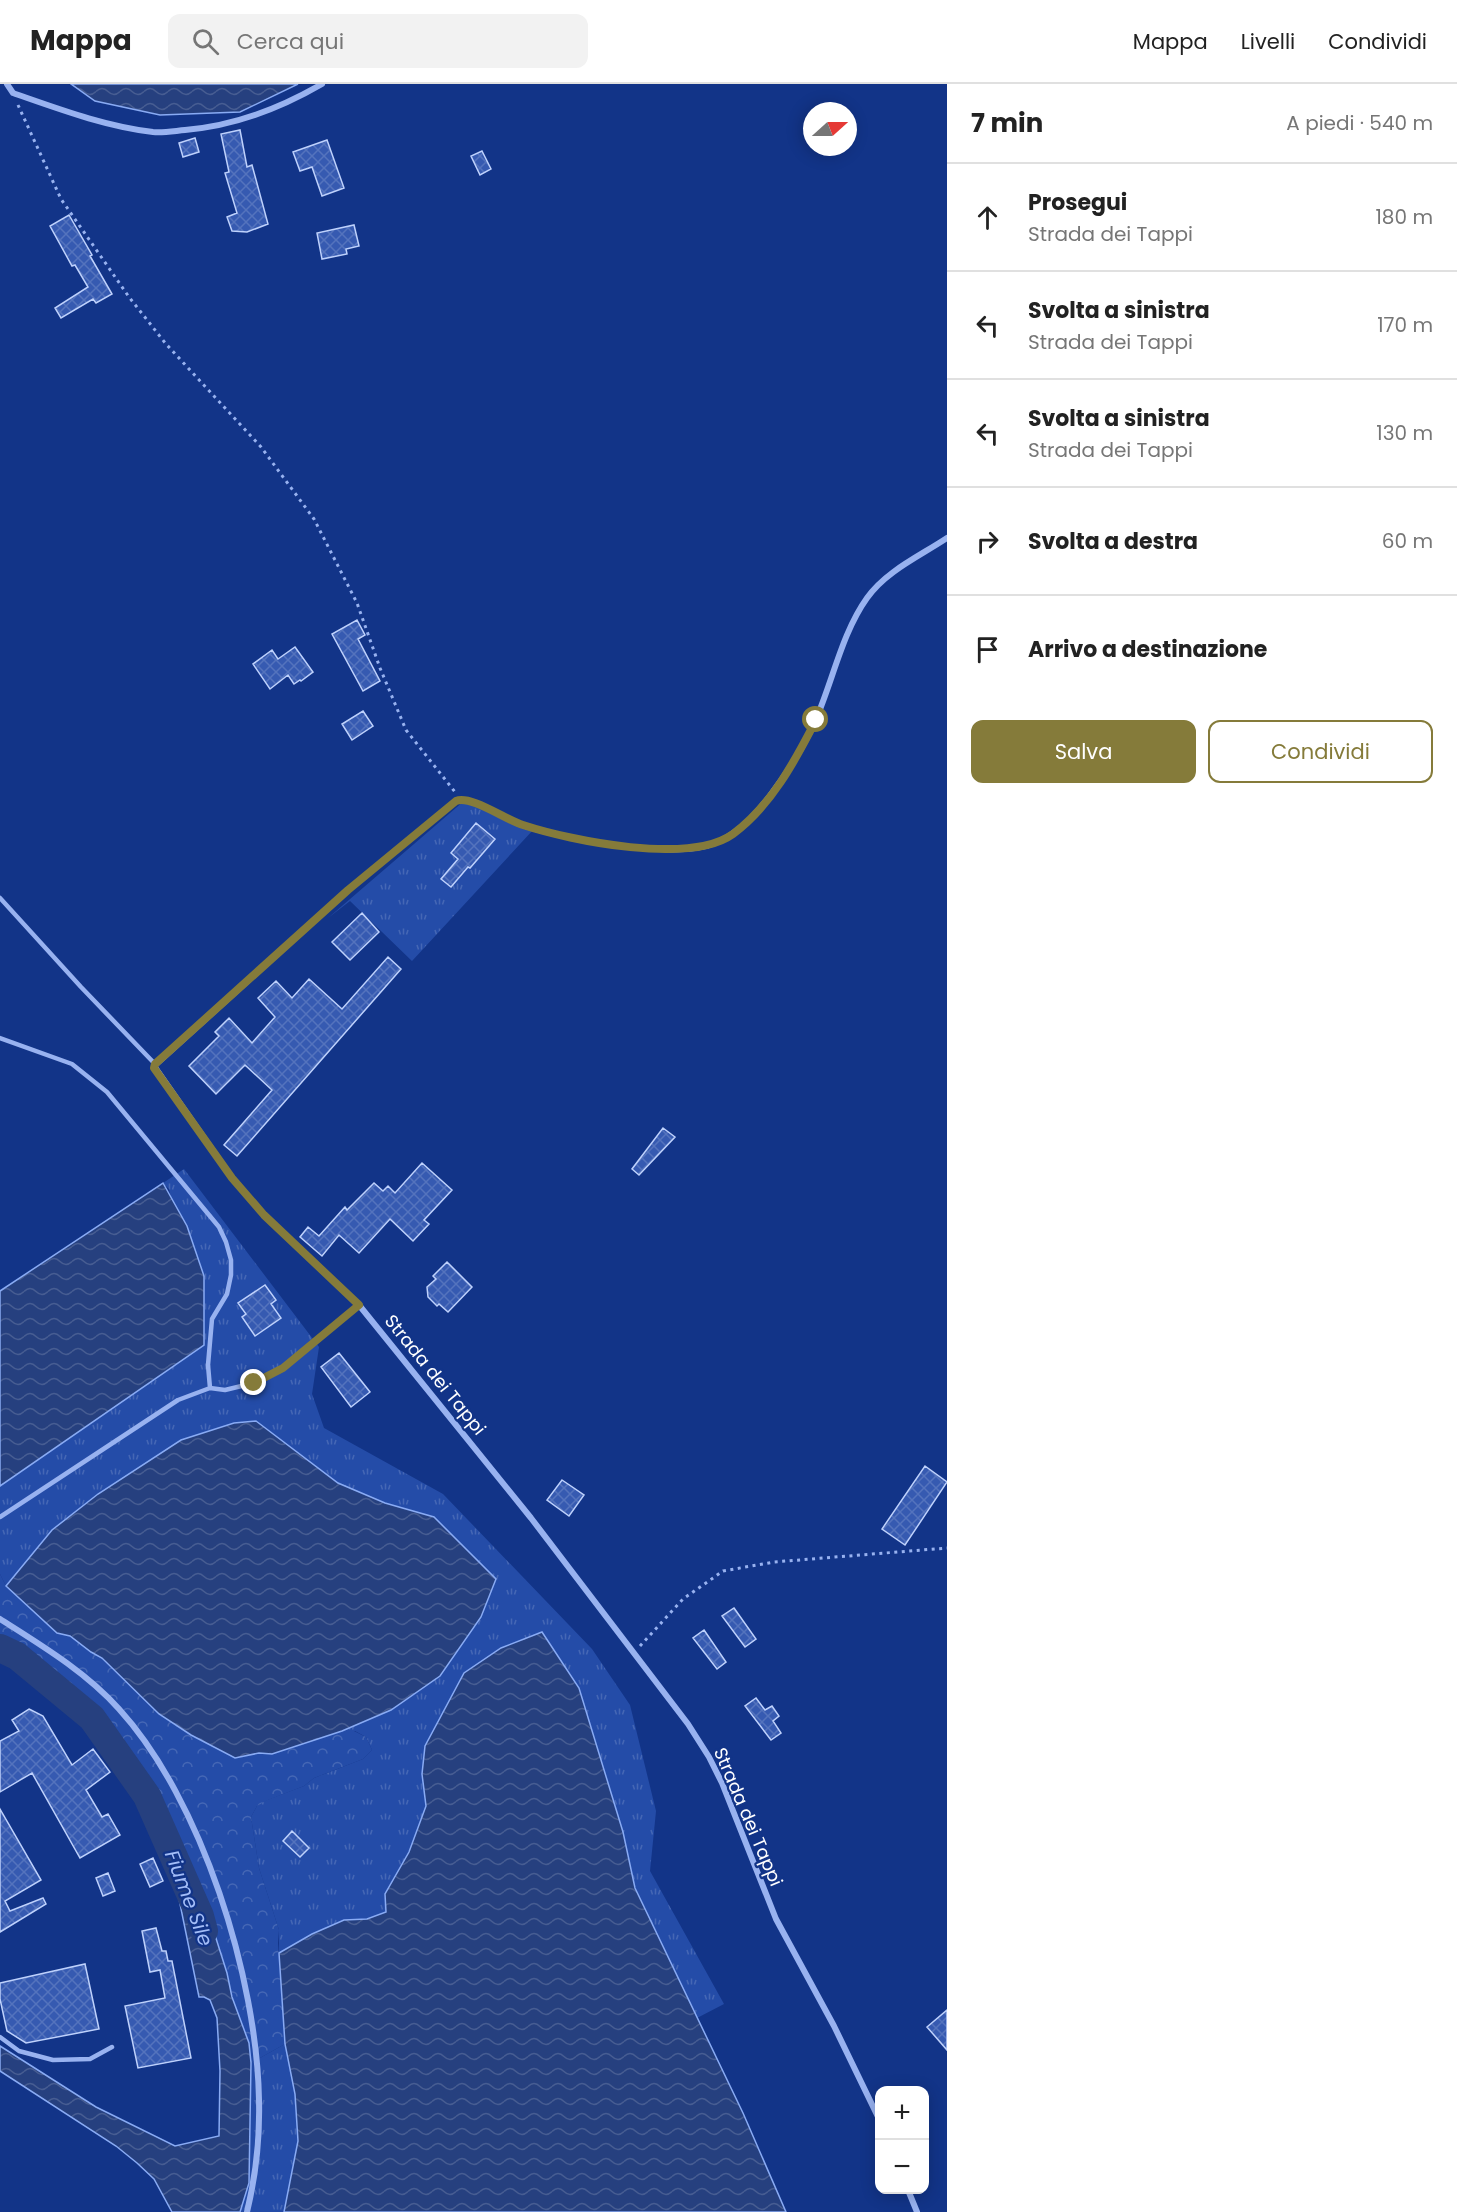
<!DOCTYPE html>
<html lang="it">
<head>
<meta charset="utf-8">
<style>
  :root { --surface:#fff; --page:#f2f2f2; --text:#222; --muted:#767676; --line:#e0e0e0; --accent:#857b3a }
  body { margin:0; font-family:Poppins,sans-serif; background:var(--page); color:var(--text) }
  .controls { position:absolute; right:18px; bottom:18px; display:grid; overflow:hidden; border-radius:12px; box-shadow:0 3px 15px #0003 }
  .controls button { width:54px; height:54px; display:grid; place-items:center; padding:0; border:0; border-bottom:2px solid var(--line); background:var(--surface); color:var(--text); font:30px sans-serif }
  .compass { position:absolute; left:803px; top:18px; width:54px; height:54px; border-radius:50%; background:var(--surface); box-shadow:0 3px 15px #0003; rotate:69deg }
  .stop { position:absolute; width:18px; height:18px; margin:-14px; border:4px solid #857b3a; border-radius:50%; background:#fff }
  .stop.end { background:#857b3a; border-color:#fff; box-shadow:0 2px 6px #0008 }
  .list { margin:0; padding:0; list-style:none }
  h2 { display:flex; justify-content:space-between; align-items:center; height:78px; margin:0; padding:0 24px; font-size:26px }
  h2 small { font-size:20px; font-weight:400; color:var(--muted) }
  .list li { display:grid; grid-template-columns:39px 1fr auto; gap:18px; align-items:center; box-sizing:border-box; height:108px; padding:0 24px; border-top:2px solid var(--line) }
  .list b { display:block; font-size:22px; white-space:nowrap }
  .list p { margin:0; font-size:20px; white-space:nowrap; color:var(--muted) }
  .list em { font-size:20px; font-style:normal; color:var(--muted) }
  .actions { display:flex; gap:12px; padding:18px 24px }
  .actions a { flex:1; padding:14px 0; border:2px solid var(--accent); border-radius:12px; text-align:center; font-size:21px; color:var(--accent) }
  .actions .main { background:var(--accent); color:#fff }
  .icon { flex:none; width:33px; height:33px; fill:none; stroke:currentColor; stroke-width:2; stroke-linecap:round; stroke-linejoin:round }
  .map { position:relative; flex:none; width:947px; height:2128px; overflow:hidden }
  header { display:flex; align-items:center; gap:36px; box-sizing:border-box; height:84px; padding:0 30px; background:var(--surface); border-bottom:2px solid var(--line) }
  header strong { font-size:28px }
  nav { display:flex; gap:33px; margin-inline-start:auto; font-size:21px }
  .search { width:420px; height:54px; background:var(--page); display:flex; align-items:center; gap:15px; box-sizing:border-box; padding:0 21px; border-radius:12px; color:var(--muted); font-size:22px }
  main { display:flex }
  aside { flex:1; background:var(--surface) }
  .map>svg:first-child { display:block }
  .grass { fill:url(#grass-tufts) }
  .forest { fill:url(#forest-crowns) }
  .water { fill:url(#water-waves); stroke:#89abf4; stroke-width:1.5 }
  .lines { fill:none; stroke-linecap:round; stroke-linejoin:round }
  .river { stroke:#26407f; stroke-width:28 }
  .building { fill:url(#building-cross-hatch); stroke:#bed1fc; stroke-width:1.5 }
  .path { stroke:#98b2f0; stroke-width:3; stroke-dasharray:3 4.5; stroke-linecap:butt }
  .service { stroke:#98b2f0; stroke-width:4.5 }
  .minor { stroke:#98b2f0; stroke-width:6 }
  .route { stroke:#857b3a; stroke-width:8 }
  .labels { text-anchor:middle; stroke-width:4.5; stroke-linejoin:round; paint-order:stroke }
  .street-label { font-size:18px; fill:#fff; stroke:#123488 }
  .water-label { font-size:20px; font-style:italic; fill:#a3bdf8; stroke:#123488 }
</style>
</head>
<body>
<header>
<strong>Mappa</strong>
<div class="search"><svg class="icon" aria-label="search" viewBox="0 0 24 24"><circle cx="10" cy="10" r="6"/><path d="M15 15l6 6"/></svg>Cerca qui</div>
<nav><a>Mappa</a><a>Livelli</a><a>Condividi</a></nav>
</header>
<main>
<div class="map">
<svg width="947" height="2128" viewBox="0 0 947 2128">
  <defs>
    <pattern id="grass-tufts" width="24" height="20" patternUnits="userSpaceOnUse" patternTransform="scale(1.5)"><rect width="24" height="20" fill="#244ca8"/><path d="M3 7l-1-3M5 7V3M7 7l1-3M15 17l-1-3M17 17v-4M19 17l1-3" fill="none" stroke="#4567b5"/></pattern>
    <pattern id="forest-crowns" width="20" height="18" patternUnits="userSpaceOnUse" patternTransform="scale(1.5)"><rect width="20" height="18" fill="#244ca8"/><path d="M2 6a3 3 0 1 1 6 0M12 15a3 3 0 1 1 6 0" fill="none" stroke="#4567b5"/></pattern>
    <pattern id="water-waves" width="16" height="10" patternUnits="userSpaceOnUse" patternTransform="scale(1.5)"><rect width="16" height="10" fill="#26407f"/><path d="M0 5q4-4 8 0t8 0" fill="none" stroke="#475d92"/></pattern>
    <pattern id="building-cross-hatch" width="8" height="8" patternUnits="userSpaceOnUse" patternTransform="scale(1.5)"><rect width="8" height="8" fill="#365ab1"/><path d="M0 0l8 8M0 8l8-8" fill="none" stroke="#5473bd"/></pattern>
  </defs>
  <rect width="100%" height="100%" fill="#123488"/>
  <!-- grass -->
  <path class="grass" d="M464,717L533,746L412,877L350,817L328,834Z
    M184,1085L319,1263L312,1310L324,1344L443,1410L592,1565L630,1621L656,1727L650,1787L724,1920L697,1934L635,1803L623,1748L579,1604L501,1564L464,1589L425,1662L422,1690L426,1722L409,1768L385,1810L386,1828L367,1835L343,1837L312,1850L279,1869V1846L259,1784L251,1733L257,1722L267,1716L304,1702L314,1694L363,1675L372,1666L366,1653L355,1647H342L391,1626L434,1433L385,1419L338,1399L256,1337L234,1339L181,1356L52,1446L6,1502L0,1490V1402L204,1261L169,1105L163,1099Z
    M285,1960L295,2010L298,2057L284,2128H240L249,2099L251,1979Z"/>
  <!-- forest -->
  <path class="forest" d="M0,1490L6,1502L57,1549L70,1552L91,1568L102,1574L159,1630L191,1651L235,1674L259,1669L272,1670L342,1647H354L366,1653L372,1666L363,1675L314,1694L304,1702L268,1716L257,1722L251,1733L259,1784L279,1846L278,1859L285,1960L251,1979C249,1951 238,1936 232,1910C209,1819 175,1729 115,1656C106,1646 98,1634 88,1625C61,1601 32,1580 0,1562Z"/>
  <!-- water -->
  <path class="water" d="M71,0H298L240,28L160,31L95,17Z
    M163,1099L187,1142L204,1192V1261L0,1402V1207Z
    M256,1337L338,1399L385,1419L434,1433L496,1495L481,1533L440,1592L391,1626L342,1647L272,1670L259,1669L235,1674L191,1651L159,1630L102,1574L91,1568L70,1552L57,1549L6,1502L52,1446L98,1410L181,1356L234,1339Z
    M542,1548L579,1604L623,1748L635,1804L743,2029L786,2128H284L298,2057L295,2010L285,1960L279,1869L312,1850L344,1836L367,1835L386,1828L385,1810L409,1768L426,1722L422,1690L425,1662L464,1589L501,1564Z
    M201,1807L227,1889L232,1913L249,1959L251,1979L249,2099L240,2128H172L154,2095L137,2079L116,2062L0,1987V1962L96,2023L175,2062L219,2052L220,1987L217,1934L210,1916L204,1913H199L179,1815Z"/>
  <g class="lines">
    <!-- river -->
    <path class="river" d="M0,1564L17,1572L92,1634L147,1712L200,1832L204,1847"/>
  </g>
  <!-- building -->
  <path class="building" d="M240,46L247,83L252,81L268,140L247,148L232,147L227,133L237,129L225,89L229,88L221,50Z
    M195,54L199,68L183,73L179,59Z
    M327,56L344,104L322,112L312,83L300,87L293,68Z
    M482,67L491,85L480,91L471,72Z
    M69,131L92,171L90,172L112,210L96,219L93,215L61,234L55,224L88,203L75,181L72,182L50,142Z
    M354,141L359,162L346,165L347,170L322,175L317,149Z
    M357,536L365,551L358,555L380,597L363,607L332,550Z
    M295,563L313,588L301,597L300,596L294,600L288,591L270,605L253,580L272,566L278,575Z
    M363,627L373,642L352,656L342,640Z
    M476,739L495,755L470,784L468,783L451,803L441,795L458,775L451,769Z
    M362,829L379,848L350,876L332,858Z
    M388,873L401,885L237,1072L224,1061L272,1006L245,981L216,1010L189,982L219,952L215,948L229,934L252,959L275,933L258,914L276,897L292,914L309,895L342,925Z
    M663,1044L675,1053L639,1091L632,1085Z
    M422,1079L452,1106L424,1136L429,1140L413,1157L390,1135L359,1169L339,1151L322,1172L300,1153L308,1143L319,1152L345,1123L347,1126L374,1099L383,1107L388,1102L395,1109Z
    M447,1178L472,1203L448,1228L439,1220L437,1222L428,1213L427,1203L436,1195L433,1192Z
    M265,1201L276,1216L271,1220L281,1234L255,1252L242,1233L246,1230L238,1219Z
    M339,1269L370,1308L351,1323L321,1283Z
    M925,1382L947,1398L905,1461L882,1445Z
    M562,1396L584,1411L569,1432L547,1416Z
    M734,1524L756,1555L745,1563L722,1532Z
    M704,1546L726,1578L717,1585L693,1554Z
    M756,1614L765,1626L772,1622L779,1632L773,1637L781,1649L771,1656L745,1622Z
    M29,1625L43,1632L72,1681L93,1665L110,1688L86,1706L102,1733L108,1730L120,1751L80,1774L32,1689L0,1708V1657L19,1647L12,1636Z
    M0,1725L41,1796L5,1817L10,1827L43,1814L46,1820L0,1848Z
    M292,1747L309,1764L300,1773L283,1757Z
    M153,1774L163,1797L150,1803L140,1780Z
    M108,1789L115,1807L103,1812L96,1794Z
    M156,1844L162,1867H166L168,1877H172L191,1974L138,1984L125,1922L165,1914L160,1886L150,1888L142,1847Z
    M85,1880L99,1945L26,1959L7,1947L0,1915V1899Z
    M947,1926V1966L927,1943Z"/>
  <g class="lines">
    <!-- path -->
    <path class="path" d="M18,21L61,115L129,213L166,260L261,363L314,435L357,519L380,584L406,646L455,708
      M640,1562L683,1515L723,1487L774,1478L947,1464"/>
    <!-- service -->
    <path class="service" d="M0,814L81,903L155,980
      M0,954L72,980L107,1008L219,1143L226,1158L231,1176V1191L227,1210L212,1235L208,1281L210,1304
      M0,1433L178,1316L210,1304L225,1306L254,1299L283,1284L359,1221
      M0,1953L19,1967L53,1976L90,1975L112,1963"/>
    <!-- minor -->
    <path class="minor" d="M7,0L13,9C59,25 104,42 153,48C163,49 174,47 185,46C234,42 279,25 322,0
      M0,1535C41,1561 86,1588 119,1625C202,1716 257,1894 259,2016C260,2054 256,2091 247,2128
      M880,2037L834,1942L776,1835L722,1699L709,1673L688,1640L531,1434L359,1221L264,1131L232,1094L154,982L348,806L456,717C471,711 505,735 522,741C563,755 675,776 715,759C738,750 754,732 769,713C788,688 804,663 816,635C833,596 842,549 867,514C886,487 920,472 947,454
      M908,2106L917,2128"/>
  </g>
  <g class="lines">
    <!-- route -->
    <path class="route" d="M254,1299L283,1284L359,1221L264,1131L232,1094L154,984L155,980L348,806L456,717C471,711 506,736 523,741C572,757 690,781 733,750C771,722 795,677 816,636"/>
  </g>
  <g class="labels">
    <!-- street labels -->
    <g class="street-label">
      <text transform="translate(435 1291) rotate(51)" y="6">Strada dei Tappi</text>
      <text transform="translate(748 1733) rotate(67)" y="6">Strada dei Tappi</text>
    </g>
    <!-- water labels -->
    <g class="water-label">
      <text transform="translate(189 1814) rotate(69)" y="7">Fiume Sile</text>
    </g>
  </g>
</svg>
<div class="controls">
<button>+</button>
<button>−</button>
</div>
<svg class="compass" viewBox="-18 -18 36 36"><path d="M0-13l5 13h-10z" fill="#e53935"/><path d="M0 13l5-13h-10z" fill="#767676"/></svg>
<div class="stop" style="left:816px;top:636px"></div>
<div class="stop end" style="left:254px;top:1299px"></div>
</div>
<aside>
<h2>7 min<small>A piedi · 540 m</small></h2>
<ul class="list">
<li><svg class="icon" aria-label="ahead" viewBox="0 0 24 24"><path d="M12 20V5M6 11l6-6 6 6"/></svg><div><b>Prosegui</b><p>Strada dei Tappi</p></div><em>180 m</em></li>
<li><svg class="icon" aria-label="left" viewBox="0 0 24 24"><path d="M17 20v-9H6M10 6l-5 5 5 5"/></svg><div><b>Svolta a sinistra</b><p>Strada dei Tappi</p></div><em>170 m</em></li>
<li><svg class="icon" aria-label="left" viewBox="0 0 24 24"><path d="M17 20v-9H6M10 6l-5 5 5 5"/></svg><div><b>Svolta a sinistra</b><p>Strada dei Tappi</p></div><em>130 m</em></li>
<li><svg class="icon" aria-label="right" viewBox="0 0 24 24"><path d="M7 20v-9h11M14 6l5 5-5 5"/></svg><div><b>Svolta a destra</b></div><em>60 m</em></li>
<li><svg class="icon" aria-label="arrive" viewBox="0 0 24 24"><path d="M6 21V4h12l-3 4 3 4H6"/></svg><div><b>Arrivo a destinazione</b></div></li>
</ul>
<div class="actions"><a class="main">Salva</a><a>Condividi</a></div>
</aside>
</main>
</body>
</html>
